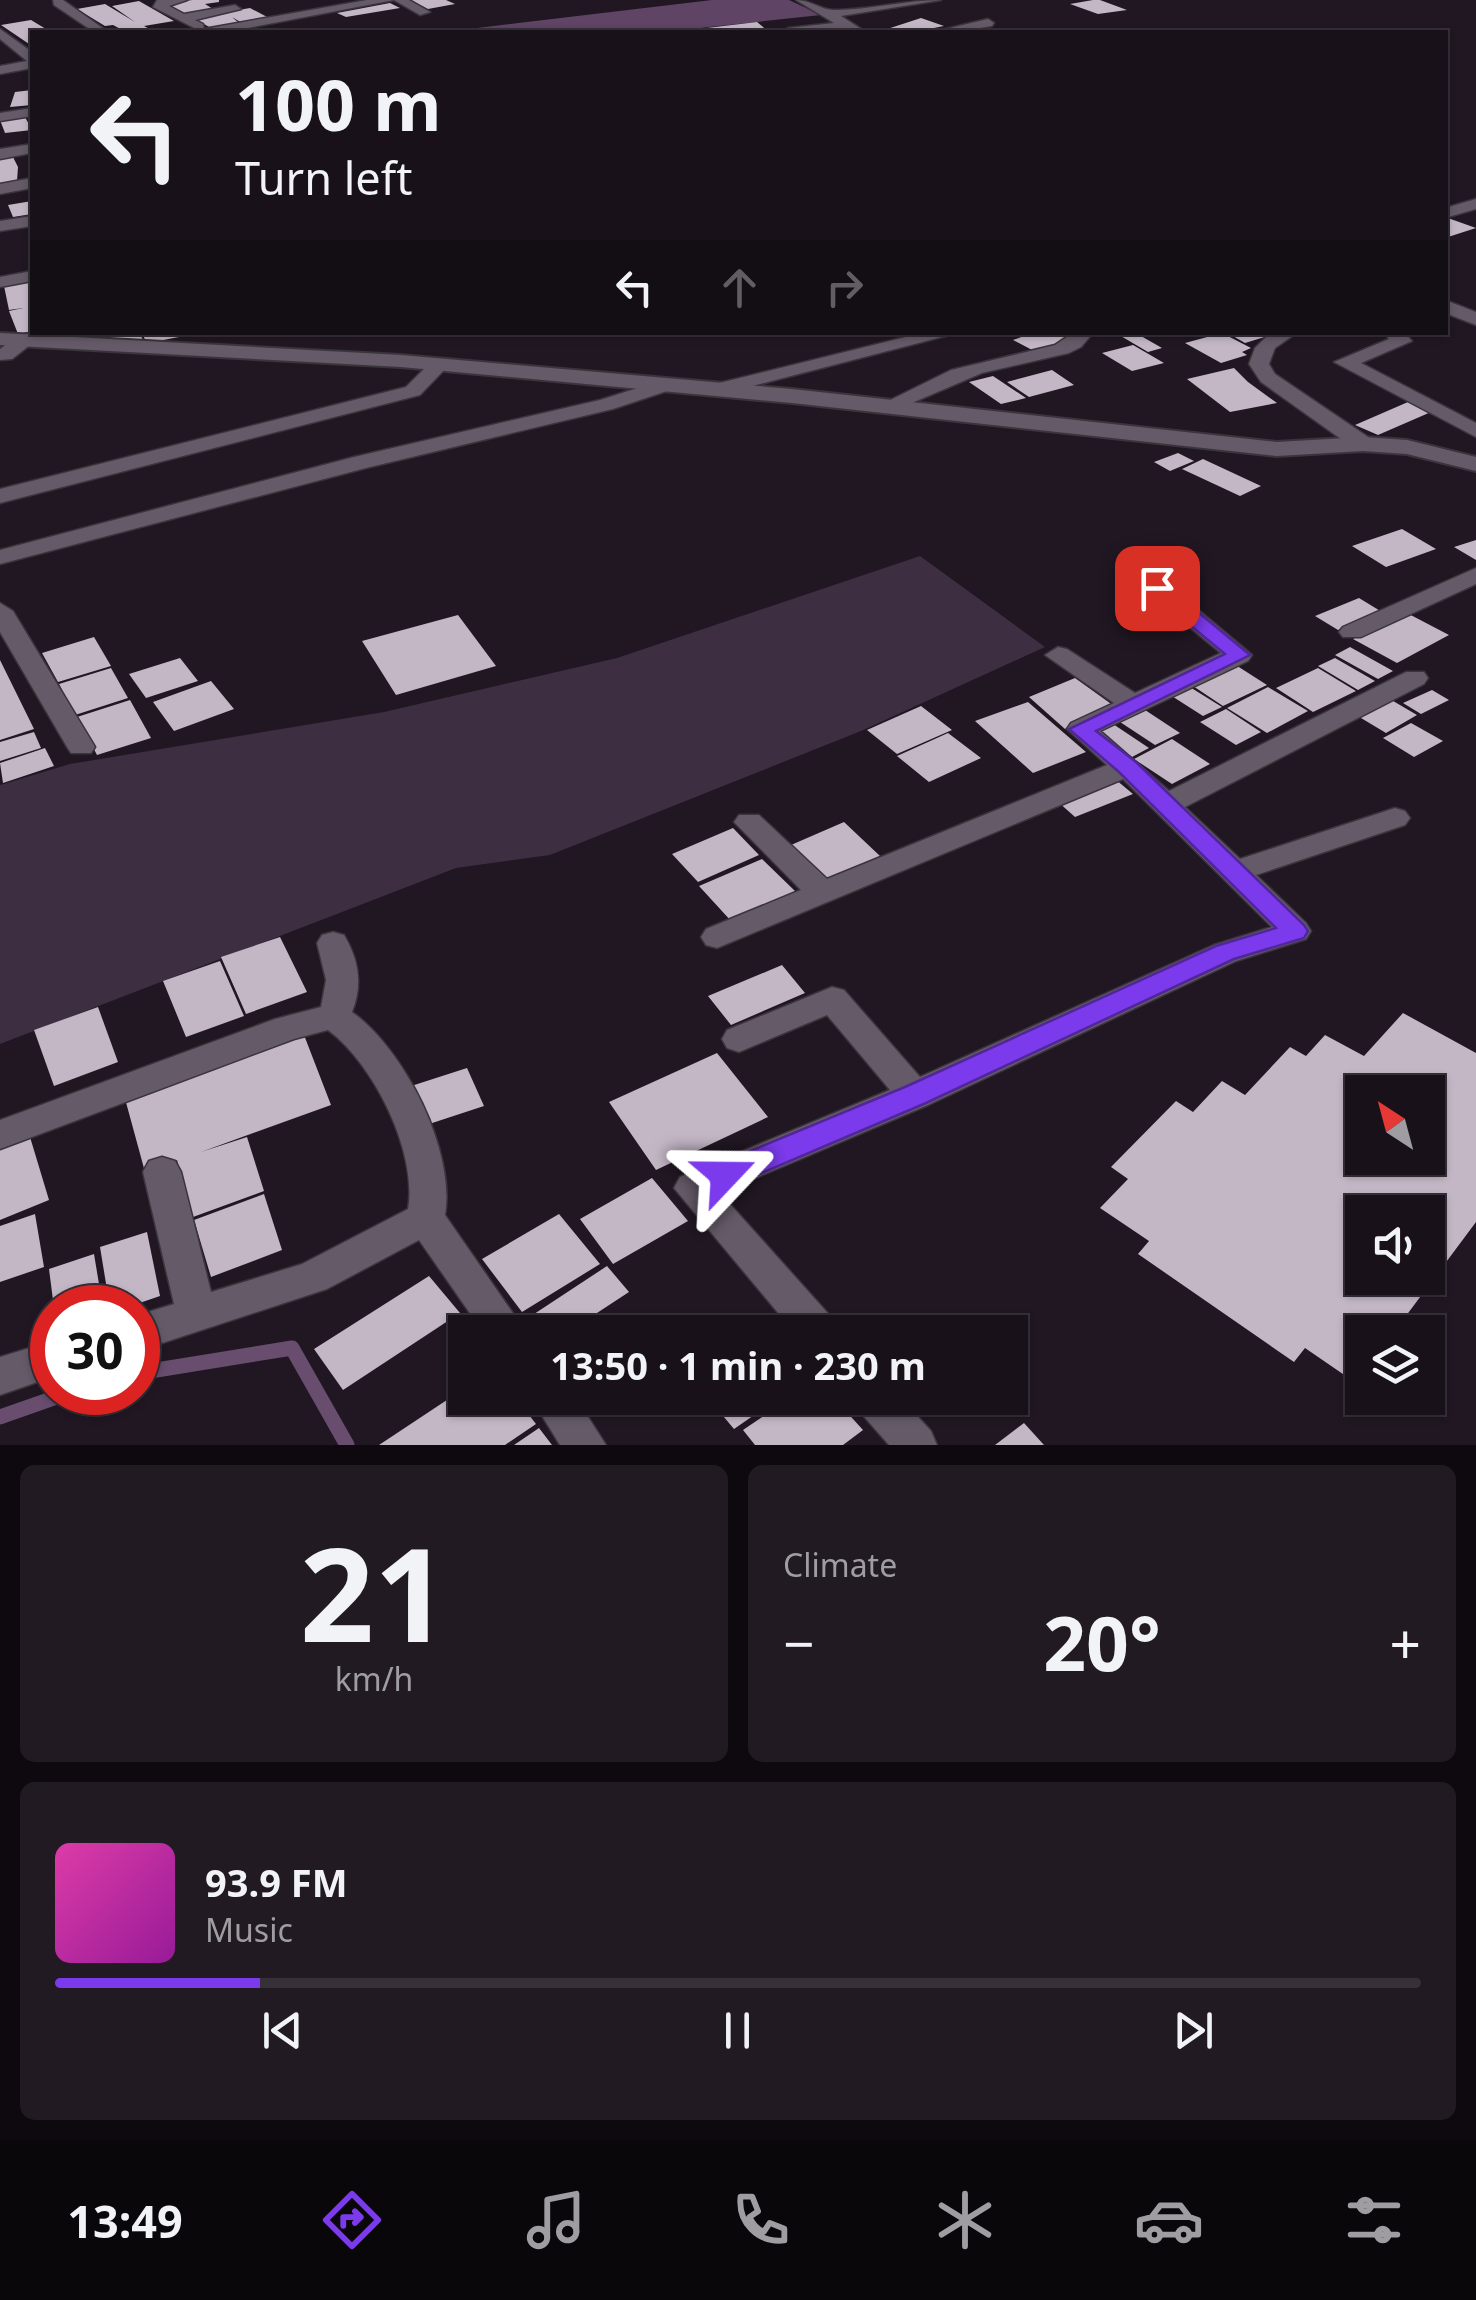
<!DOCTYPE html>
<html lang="en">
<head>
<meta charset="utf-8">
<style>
  :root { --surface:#18111a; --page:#211a23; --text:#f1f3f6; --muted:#9f9da2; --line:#363139; --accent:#7c3aed }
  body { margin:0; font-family:"Noto Sans",sans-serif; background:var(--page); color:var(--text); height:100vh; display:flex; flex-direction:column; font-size:38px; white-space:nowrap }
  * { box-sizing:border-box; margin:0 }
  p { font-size:32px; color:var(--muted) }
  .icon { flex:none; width:55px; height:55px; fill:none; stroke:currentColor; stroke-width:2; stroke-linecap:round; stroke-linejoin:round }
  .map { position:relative; height:1445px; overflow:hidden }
  .drawer { display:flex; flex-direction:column; gap:20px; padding:20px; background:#0d090e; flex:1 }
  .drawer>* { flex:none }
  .guide { position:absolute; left:30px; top:30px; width:1418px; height:305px; border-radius:0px; box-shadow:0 2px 8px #0004,0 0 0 2px var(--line); background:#18111a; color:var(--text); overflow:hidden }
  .needle { width:65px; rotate:324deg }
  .controls { position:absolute; left:1345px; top:1075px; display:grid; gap:20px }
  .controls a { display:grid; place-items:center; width:100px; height:100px; border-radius:0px; background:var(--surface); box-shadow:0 2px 8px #0004,0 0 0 2px var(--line); font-size:50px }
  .speed { position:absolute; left:30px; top:1285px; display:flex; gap:20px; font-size:50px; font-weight:700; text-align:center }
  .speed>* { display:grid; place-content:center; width:130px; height:130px; border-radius:50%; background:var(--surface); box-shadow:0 2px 8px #0004,0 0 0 2px var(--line); line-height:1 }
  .speed .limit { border:15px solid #d22; background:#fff; color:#111 }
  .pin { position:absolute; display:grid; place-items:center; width:85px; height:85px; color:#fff; margin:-42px; border-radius:20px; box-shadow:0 5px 15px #0006 }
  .me { position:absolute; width:110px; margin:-55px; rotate:67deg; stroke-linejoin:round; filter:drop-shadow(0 0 8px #0008) }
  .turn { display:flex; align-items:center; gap:35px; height:210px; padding:0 40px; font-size:45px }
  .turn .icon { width:130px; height:130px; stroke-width:2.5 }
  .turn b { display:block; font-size:70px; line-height:85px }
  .lanes { display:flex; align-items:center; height:95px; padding:0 40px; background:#0003; justify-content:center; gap:50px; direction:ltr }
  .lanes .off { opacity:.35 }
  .big { font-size:75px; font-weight:700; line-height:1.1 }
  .drawer .tile { flex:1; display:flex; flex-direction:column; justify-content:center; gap:15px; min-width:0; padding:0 35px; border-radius:15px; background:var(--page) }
  .drawer .dial { align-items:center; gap:0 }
  .dial b { font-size:130px; line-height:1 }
  .song { display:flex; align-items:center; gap:30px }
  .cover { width:120px; height:120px; border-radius:15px; background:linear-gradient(135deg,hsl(320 70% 55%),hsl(300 70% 35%)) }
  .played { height:10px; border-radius:5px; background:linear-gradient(90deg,var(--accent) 15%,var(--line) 15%) }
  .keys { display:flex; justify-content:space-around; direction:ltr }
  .heat { display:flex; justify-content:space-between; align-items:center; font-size:55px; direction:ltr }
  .drawer .tiles { flex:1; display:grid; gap:20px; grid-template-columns:1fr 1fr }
  .tile:last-child { grid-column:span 2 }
  .trip { position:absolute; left:448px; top:1315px; width:580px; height:100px; border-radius:0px; background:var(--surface); box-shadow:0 2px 8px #0004,0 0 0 2px var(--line); font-weight:700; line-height:100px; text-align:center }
  .tab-bar { display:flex; height:160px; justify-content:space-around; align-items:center; background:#0a070a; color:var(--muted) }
  .tab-bar .icon { width:70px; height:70px }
  .tab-bar .active { color:var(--accent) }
  .tab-bar b { font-size:45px; color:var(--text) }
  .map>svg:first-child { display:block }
</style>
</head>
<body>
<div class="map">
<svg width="1476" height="1445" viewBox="0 0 1476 1445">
  <rect width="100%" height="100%" fill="#201722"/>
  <path fill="#3d2e41" d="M920,556l125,91 -184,84 -311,124 -94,13 -456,176v-259l70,-21 314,-52 233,-54z"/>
  <path fill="#5f4465" d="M712,0h77l32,15 -158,17h-219z"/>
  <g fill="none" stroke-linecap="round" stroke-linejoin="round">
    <path stroke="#684d6f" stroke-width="15" d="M138,1373l154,-25 55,97
      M0,1417l71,-25"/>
  </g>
  <path fill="#c3b6c5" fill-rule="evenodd" d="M192,0h27v2l-14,2 8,5 -28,5 -17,-10z
    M410,0h36l9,4 -27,5z
    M1093,0h7l27,10 -29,4 -28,-10z
    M139,1l35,20 -30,5 9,5 -27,1 -13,-7 -8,1 -28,-17 28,-5 30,18 -23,-16z
    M390,3l10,5 -54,9 -9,-4z
    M250,8l19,10 -27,5 -10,-6 7,6 -28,5 -18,-10z
    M921,18l23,8 -30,6h-36z
    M31,20l20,12h-19v14l-31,-21z
    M757,22l12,10h-57l-5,-4z
    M32,90v15l-22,2 5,-15z
    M25,117l7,13 -27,3 -5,-13z
    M13,157l5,10 -1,14 -17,2v-25z
    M32,201v13l-19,3 -5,-12z
    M1445,217l31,11 -31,10z
    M32,281v50l-14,3 -9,-23 14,-3 -14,2 -5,-24z
    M95,332h43l8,12 -80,-6z
    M141,332h35l3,5 -32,6z
    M1035,332h22l15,8 -36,12 -23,-12z
    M1114,332h20l28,16 -14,4z
    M1226,332h35l7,4 -23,7z
    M1222,333l29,15 -9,4 5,3 -26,8 -36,-20z
    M1133,345l31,18 -32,8 -30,-18z
    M1234,368l14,14 29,21 -47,9 -43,-33z
    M1052,370l22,15 -45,12 -22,-15z
    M993,376l33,22 -25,6 -32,-22z
    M1408,402l23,10 -53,23 -23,-10z
    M1178,453l16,8 -24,10 -16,-9z
    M1203,459l58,27 -21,10 -58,-27z
    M1402,529l34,20 -50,18 -34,-21z
    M1476,540v20l-22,-13z
    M1359,598l23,14 -44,18 -23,-14z
    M1405,612l44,23 -52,28 -44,-24z
    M458,615l38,51 -100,29 -34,-54z
    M94,637l17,29 -53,16 -16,-29z
    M1350,647l43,24 -15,8 -43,-24z
    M180,658l18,23 -52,17 -17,-24z
    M1335,658l40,23 -17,9 -40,-24z
    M0,660l34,69 -34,11z
    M1231,662l36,23 -44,21 -36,-24z
    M111,668l17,30 -53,17 -16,-31z
    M1318,668l38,23 -43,21 -37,-24z
    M1075,678l39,28 -49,23 -36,-32z
    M211,681l23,28 -60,22 -21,-29z
    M1185,684l37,23 -19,9 -36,-23z
    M1268,687l40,24 -41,22 -40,-25z
    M1432,690l17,10 -28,14 -18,-11z
    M1388,698l29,17 -31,18 -30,-18z
    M130,700l21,38 -54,17 -20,-38z
    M1028,702l58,50 -53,21 -58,-52z
    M921,706l31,24 -55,24 -30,-24z
    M1142,708l38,25 -25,12 -38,-25z
    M1226,709l35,23 -25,13 -36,-23z
    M1411,723l32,18 -29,16 -31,-19z
    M1113,724l36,24 -17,9 -35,-25z
    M34,732l7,16 -41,13v-19z
    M948,733l33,25 -52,24 -32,-26z
    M1172,739l38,25 -38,20 -38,-25z
    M45,748l9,18 -51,17 -3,-20z
    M1115,779l18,15 -58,23 -18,-16z
    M844,822l36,34 -53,24 -36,-35z
    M733,828l26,27 -61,27 -26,-28z
    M762,859l34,33 -64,30 -33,-36z
    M280,937l27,55 -61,22 -25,-57z
    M220,961l24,55 -58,21 -23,-56z
    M782,965l23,28 -74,32 -23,-29z
    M98,1007l20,55 -64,24 -20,-56z
    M1403,1013l73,40v169l-82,110h-32v43l-6,8 -51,-35 -11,14 -156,-108 11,-13 -49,-33 28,-29 -17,-12 65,-66 17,11 29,-31 23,14 45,-48 16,9 19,-21 39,21zM1362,1092h66v66h-66zM1362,1212h66v66h-66z
    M304,1035l27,70 -130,47 46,-15 17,54 -71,26 -16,-57 -32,12 -21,-77z
    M717,1053l51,64 -112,53 -47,-68z
    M467,1068l17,38 -64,21 -15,-39z
    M30,1137l19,63 -49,20v-71z
    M652,1178l36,43 -75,43 -33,-45z
    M264,1194l18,56 -71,27 -17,-57z
    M35,1214l9,53 -44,15v-56z
    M559,1214l41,50 -78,48 -40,-53z
    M147,1232l13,64 -35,12h-15l-10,-61z
    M94,1254l9,54h-49l-5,-39z
    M607,1266l22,26 -61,40h-28l-12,-14z
    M429,1276l31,37 -117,77 -29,-41z
    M770,1318l12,14h-33z
    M465,1388v10h51l20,26 -31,21h-126z
    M708,1398h71l-45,31z
    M790,1398h44l29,32 -20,15h-88l-12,-15z
    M1024,1423l20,22h-49z
    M539,1428l13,17h-38z"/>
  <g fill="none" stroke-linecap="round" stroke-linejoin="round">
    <g stroke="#3a343c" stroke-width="3">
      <path id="street" d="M53,0h10l45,32h-14l-40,-27z
        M157,0h30l-18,6 15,8 51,-9 6,4 -46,11 8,4 1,5 163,-29h42l21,12 -10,3 -26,-15 -167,32h-25l-49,-25z
        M796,0c15,0 25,10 38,10 36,0 71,-10 107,-10l-100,16 25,16 -21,-3 -63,3 6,-4 46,-5z
        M988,19l6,4 -2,3 -35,6h-24z
        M0,29l32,23v16l-32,6v-8l27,-5 -27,-22z
        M32,108v8l-32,5v-8z
        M32,144v9l-32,6v-10z
        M32,178v10l-32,6v-10z
        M1476,199v10l-31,9v-10z
        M32,216v10l-32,5v-10z
        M32,271v10l-32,6v-10z
        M1445,300l31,12v13l-31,-12z
        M34,332h35l-39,13 -18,14 -12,1v-11l16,-12z
        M926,332h35l-243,63 -10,-6 3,-4z
        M1074,332l19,1 -12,14 -12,6 -87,20 -89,38h-14l-3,-4 75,-37 104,-25z
        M1298,332l-23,16 -6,16 6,10 96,65 3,5 -3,5h-16l-94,-67 -12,-18 6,-16 15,-15z
        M1384,332h20l8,9 -51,22 115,60v14l-142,-75 55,-23z
        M438,360l10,6 -28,29 -420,108v-14l406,-102 25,-25z
        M666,379l10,6 -3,4 -60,20 -247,59 -366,96v-14l354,-93 246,-57z
        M1476,568v16l-115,53h-18l-4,-5 4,-5z
        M1157,581l9,2 86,72 -4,6 -148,70 69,60 237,-119h18l4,6 -4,6 -239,123 55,52 155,-51 10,3 5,7 -5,7 -149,50 50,48 5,8 -5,8 -70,22 -308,144 -208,88 113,126 6,13h-45l-120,-144 6,-11 210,-87 -63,-75 -88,37 -12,-4 -5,-9 5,-9 105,-43 12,3 76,87 294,-132 58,-18 -149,-148 -406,169 -11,-3 -5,-8 5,-8 95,-39 -67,-68 5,-7h20l68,64 280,-114 -40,-36 4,-6 43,-20 -69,-48 13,-8 9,2 68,44 86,-40 -73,-60 -3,-5 3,-5z
        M0,603l13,8 82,136 -4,6h-20l-4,-6 -67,-115z
        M333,932l11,3c15,25 19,50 8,77 52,37 104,139 93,203l81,117h-43l-64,-92 -92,49 -189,62v-36l36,-11 -31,-132 6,-11 13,-4 13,4 6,11 30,120 91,-28 106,-55c10,-57 -35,-146 -80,-179l-34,9 -294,110v-29l275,-101 46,-12 5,-27 -9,-37 5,-8z
        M52,1341v36l-52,18v-38z
        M531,1398h45l30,47h-46z
        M854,1398h47l30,33 6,14h-48l-29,-33z"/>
    </g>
    <g stroke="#3a343c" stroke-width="4">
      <path id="secondary" d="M0,333l401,22 391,34 485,53 86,-5 44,3 69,17v14l-69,-17 -44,-3 -86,5 -485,-53 -391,-36 -401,-22z"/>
    </g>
    <use href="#street" fill="#655a68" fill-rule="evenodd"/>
    <use href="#secondary" fill="#655a68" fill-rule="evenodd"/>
  </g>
  <path fill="#7c3aed" stroke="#51269a" stroke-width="2.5" d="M1157,582l7,2 86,71 -154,76 40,31 168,163 4,6 -4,7 -70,21 -308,144 -190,81 -11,3 -11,-3 -4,-9 4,-9 191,-79 311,-141 60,-18 -157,-156 -50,-43 156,-75 -75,-62 -3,-4z"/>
</svg>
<div class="controls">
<a><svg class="needle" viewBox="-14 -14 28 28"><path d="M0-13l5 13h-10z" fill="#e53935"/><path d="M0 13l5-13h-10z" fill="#9f9da2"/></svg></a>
<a><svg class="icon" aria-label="sound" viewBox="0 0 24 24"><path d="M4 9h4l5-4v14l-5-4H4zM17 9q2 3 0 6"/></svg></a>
<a><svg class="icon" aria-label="layers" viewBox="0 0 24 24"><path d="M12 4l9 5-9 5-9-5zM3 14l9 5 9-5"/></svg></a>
</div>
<div class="speed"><div class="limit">30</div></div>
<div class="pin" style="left:1157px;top:588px;background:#d93025"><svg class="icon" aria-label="arrive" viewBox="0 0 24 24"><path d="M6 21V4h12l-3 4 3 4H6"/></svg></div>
<svg class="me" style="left:725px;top:1175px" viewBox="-20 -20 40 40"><path d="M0-17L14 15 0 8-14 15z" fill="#7c3aed" stroke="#fff" stroke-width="4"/></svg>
<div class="trip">13:50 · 1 min · 230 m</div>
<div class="guide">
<div class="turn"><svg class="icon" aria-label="left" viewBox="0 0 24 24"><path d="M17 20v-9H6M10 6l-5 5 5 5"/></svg><div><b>100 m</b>Turn left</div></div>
<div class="lanes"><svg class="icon" aria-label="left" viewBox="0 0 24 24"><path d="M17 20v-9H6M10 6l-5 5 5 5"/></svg><svg class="icon off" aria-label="ahead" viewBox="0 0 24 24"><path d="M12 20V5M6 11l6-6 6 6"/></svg><svg class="icon off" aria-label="right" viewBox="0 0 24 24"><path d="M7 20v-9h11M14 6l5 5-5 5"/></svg></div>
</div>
</div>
<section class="drawer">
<div class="tiles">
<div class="tile dial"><b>21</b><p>km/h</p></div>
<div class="tile"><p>Climate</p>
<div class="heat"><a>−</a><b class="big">20°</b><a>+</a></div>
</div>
<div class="tile">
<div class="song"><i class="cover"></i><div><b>93.9 FM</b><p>Music</p></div></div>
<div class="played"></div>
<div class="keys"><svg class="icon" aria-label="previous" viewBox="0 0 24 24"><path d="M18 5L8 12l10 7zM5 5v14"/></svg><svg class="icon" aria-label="pause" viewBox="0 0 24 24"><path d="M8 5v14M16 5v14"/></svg><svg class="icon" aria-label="next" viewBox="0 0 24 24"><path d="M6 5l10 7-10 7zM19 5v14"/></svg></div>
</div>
</div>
</section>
<nav class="tab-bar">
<b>13:49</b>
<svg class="icon active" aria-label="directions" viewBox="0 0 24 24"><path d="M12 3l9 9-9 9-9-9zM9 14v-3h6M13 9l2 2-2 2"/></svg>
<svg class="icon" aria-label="music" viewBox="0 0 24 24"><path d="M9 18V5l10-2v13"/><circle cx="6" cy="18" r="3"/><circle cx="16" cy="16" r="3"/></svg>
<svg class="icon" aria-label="phone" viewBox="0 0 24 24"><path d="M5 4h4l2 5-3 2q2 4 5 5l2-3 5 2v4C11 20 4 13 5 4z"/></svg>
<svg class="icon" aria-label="climate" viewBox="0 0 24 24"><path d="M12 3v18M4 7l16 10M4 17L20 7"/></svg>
<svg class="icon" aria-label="car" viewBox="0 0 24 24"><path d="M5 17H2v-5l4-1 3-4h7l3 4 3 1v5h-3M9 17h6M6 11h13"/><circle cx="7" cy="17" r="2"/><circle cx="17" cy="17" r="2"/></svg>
<svg class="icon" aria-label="filters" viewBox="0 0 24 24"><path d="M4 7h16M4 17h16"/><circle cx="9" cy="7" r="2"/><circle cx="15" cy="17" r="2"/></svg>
</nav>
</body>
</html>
